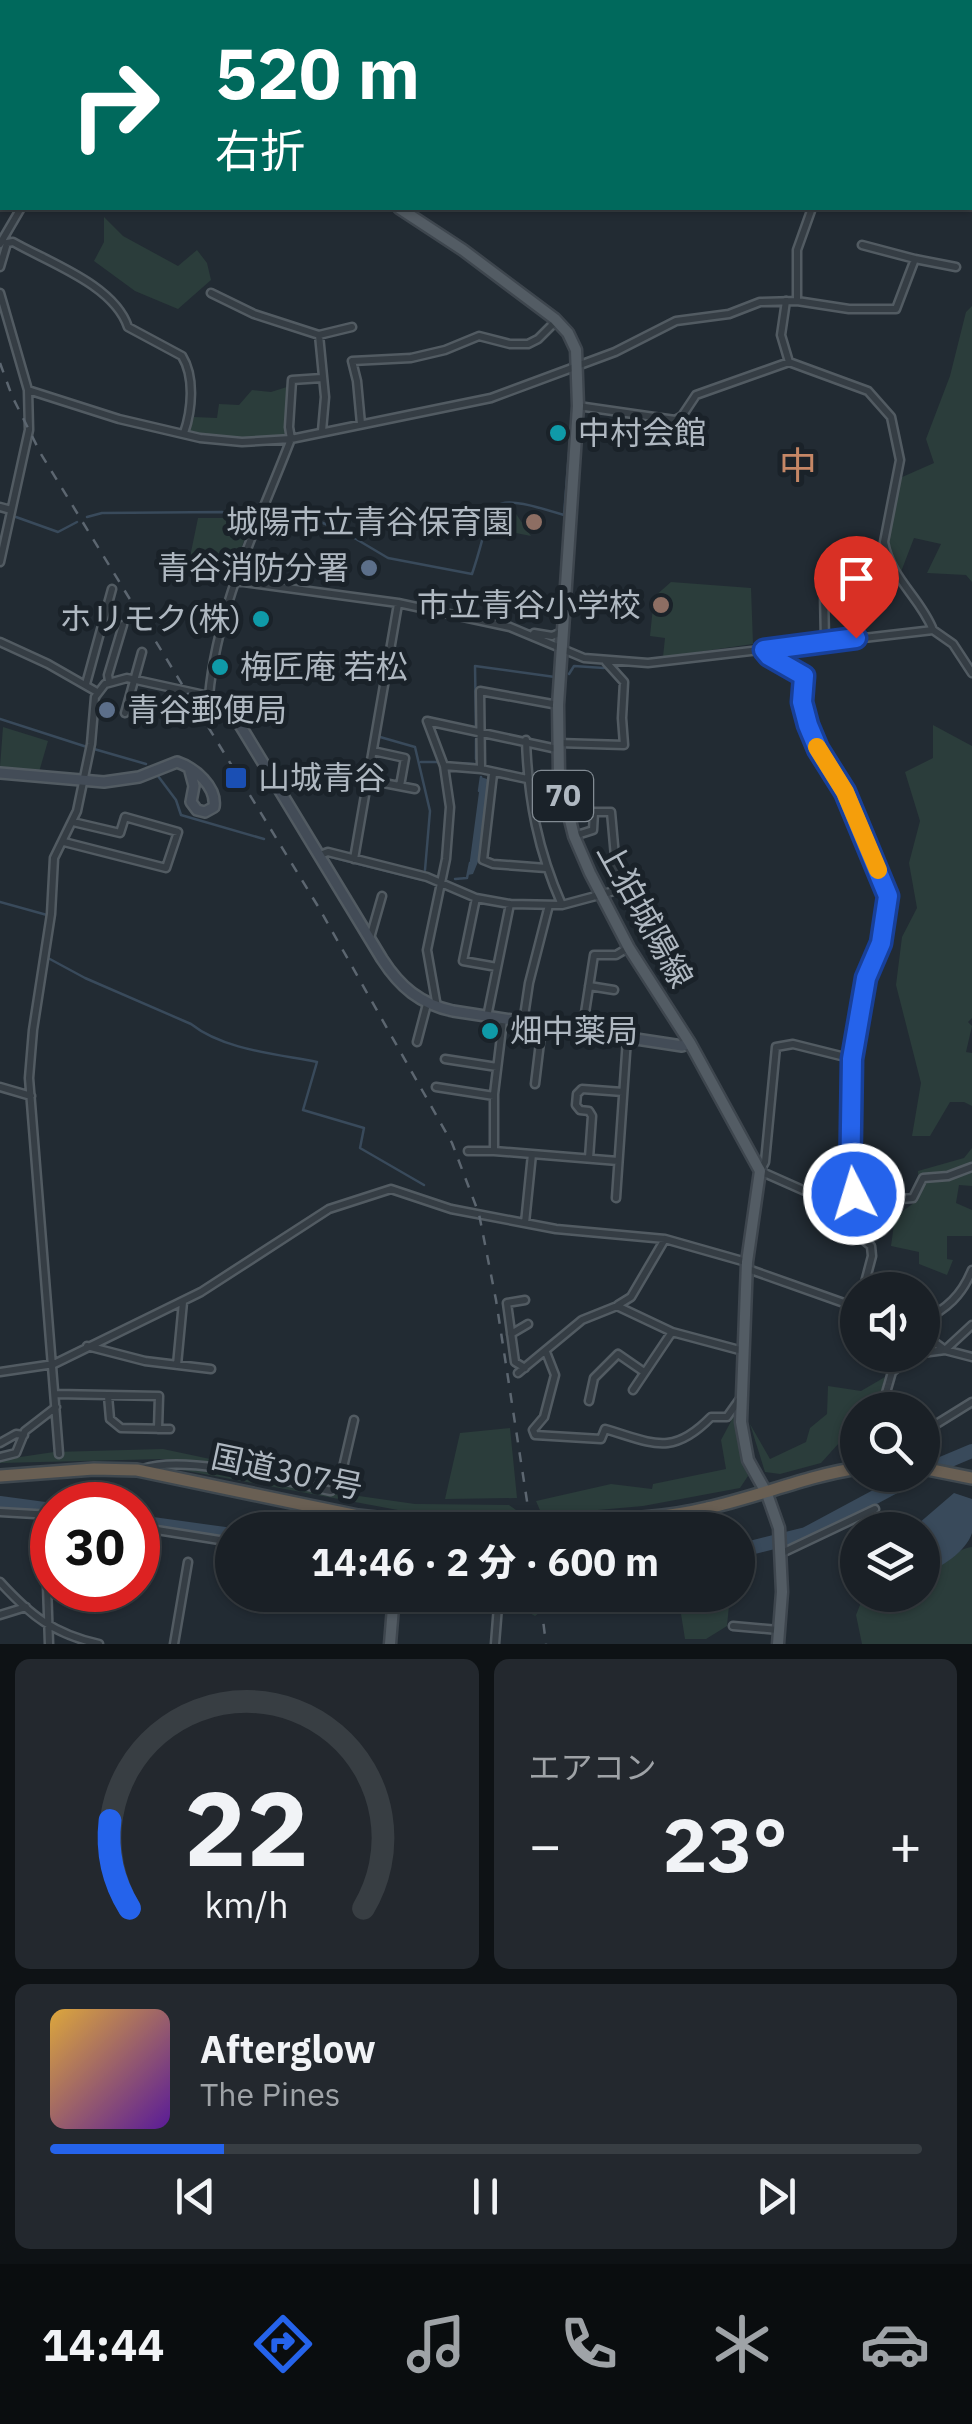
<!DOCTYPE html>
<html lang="ja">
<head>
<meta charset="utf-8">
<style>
  :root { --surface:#1a2026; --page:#23282e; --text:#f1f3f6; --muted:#9fa3a7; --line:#383e43; --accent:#2563eb }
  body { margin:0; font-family:"IBM Plex Sans","Noto Sans JP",sans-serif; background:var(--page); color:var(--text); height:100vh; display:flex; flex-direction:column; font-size:38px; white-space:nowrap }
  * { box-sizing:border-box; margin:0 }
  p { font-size:32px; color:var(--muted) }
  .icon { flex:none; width:55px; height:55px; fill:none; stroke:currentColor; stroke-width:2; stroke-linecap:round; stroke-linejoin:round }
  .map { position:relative; height:1644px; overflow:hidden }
  .side { display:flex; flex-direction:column; gap:15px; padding:15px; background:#0e1215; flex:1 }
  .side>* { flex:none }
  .banner { position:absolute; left:0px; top:0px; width:972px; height:210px; box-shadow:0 2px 8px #0004,0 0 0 2px var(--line); background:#00695c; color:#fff; overflow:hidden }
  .tools { position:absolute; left:840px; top:1272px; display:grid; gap:20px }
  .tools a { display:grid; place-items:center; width:100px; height:100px; border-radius:50%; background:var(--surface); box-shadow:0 2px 8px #0004,0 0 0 2px var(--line); font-size:50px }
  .speed { position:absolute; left:30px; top:1482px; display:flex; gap:20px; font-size:50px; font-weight:700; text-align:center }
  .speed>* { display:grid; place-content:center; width:130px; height:130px; border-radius:50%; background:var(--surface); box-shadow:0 2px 8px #0004,0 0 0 2px var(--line); line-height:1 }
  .speed .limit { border:15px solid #d22; background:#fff; color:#111 }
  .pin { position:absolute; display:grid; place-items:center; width:85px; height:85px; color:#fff; margin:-102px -42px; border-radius:50% 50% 50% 0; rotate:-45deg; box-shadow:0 0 10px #0007 }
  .pin .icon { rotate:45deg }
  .me { position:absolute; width:110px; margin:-55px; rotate:355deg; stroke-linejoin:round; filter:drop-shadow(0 0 8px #0008) }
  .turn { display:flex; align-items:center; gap:35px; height:210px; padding:0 50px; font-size:45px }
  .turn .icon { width:130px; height:130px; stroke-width:2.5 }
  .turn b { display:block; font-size:70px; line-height:85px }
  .big { font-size:75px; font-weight:800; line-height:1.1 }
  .side .card { flex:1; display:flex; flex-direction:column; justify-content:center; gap:15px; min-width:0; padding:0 35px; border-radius:15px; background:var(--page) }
  .side .dial { align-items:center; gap:0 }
  .dial svg { height:260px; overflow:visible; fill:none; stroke:var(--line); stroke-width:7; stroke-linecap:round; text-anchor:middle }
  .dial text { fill:var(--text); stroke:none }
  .song { display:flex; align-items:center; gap:30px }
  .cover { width:120px; height:120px; border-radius:15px; background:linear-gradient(135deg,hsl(40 70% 55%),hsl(270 70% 35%)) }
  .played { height:10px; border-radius:5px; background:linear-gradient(90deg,var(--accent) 20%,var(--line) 20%) }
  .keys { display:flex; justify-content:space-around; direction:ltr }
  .heat { display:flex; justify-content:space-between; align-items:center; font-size:55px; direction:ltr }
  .side .tiles { flex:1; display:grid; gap:15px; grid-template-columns:1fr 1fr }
  .card:last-child { grid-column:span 2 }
  .trip { position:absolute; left:215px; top:1512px; width:540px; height:100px; border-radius:50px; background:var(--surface); box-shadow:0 2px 8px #0004,0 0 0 2px var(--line); font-weight:800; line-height:100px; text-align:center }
  .dock { display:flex; height:160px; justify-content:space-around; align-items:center; background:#0a0d0f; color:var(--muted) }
  .dock .icon { width:70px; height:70px }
  .dock .current { color:var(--accent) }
  .dock b { font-size:45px; color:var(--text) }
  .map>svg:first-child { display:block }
</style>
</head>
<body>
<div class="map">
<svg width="972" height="1644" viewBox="0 0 972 1644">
  <rect width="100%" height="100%" fill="#222b33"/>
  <path fill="#2b3d3b" d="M104,217l19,19 55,30 19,-16 10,13 4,17 -33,29 -43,-18 -41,-30 10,-19z
    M972,306v276l-6,-7 -39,-2 14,-29 -27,-6 -15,39 -12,-37 13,-62 34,-15 -8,-24 24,-63 16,-64z
    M290,386l-2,49 -53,4 -46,-8 5,-14 23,1 2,-14 20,1 13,-15 19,2z
    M508,502l23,34 -45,-9 8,-16z
    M198,518h29l23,6 -17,48 -43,-15z
    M671,582l80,6 2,56 -90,13 2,-19 -15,-2 4,-39z
    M933,725l39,21v272l-4,4 4,4 -6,26 6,1v53l-8,-4h-14l-20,34h-18l9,-53 -25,-98 6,-48 15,-29 -8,-45 11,-42 -15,-49 28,-14z
    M3,727l45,14 -9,31 -39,-5z
    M972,1148v38l-13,-1 -3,18 16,7v26h-25v23l6,1 -6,15 -28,-11v-12l-28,-6 4,-29 24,-18 -1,-28 46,-13z
    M885,1377l-8,29 -31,9 -2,16 -5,12 -18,20 -41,11 -15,-2 -15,-48 20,35 36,-17 4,-14 17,-14 1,-28 33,5z
    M736,1412l2,33 10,31 -8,12 -97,18 -101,9 -6,-14 75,-17 41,5 1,-5 73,-15 -5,-29z
    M510,1428l7,70 -72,1 15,-66z
    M163,1449l85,18 -84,-8 -164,4v-3l54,-8z
    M176,1466l159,29 3,-2 77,11 94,1 7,5 -1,7 -101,-4 -248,-46z
    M972,1547v97h-110l-6,-29 8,-20h58l1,-21c17,-6 31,-25 49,-27z
    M497,1595h140l-80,4 -22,17 -14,-8 -8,-12z
    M678,1595h52l-3,31 -21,13h-21z"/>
  <path fill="#394a5b" d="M481,777l9,3 -6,67 -11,27 -5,1z
    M954,1493l18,6c0,10 0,24 0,34 -6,19 -32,35 -49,41l-1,-44h-11z"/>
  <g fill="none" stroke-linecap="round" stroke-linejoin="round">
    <path stroke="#394a5b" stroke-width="2.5" d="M750,379l32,-11
      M616,419c23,2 65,15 75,-12
      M293,510l53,23 42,25 84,16c25,-73 6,-85 92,-59l5,-63
      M16,517l42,15 19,-10
      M87,517l15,-4 120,-1 28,8
      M569,674l5,-8 30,2
      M0,719l87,28
      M476,728l-1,-62 80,11
      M380,737l35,10 15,64 -5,59
      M94,749l52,15
      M476,759v-20
      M421,762h18
      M448,763l26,1
      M158,776l18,24 5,15 83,24
      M479,791l2,-14
      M331,857l92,23
      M455,879l12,-1 3,-15
      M0,902l47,13
      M48,958l37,20 106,46c33,26 86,30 126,38l-14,48 61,18 -4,20 64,37"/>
    <path stroke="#394a5b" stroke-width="14" d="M376,2l2,-2
      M0,141h2
      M922,1472l50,-21
      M0,1503l52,7
      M138,1522l94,13
      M738,1551l68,-17 110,-59"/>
    <g stroke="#525b62" stroke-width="11">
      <path id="street" d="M724,0l2,2
        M79,2l1,-2
        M465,2l4,-2
        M970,39h2
        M0,244l21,-36
        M862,245l53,14
        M0,267l7,-24 6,-1c37,21 101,43 115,85l54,29c13,21 10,54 2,77
        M0,293l28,97 1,40 -29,132
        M211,293l43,21 65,21 33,-8
        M786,301l-5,34 8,27
        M797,301v-51l15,-42
        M319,335l6,62 -3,34
        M28,390l91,29 81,19 42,4 49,-3 200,-41 124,-46 61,-31 53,-7 31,-12 37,-1 52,8h47l19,-50 41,8
        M578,406l97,14 7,-4 14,-21 93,-33 79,29 23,26 9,43 -16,82c7,37 36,55 49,88
        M361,424l-4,-43 -5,-20 59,-3 34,-8 34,-14 31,8h18l10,-5 18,-18
        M0,507l11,3
        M236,581l162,22 112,24 74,31 64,5 285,-33 20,14 19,29
        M534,633l18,3 12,-5
        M825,641l-1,-49h30l2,45
        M0,642l48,22 49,28
        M764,650l5,6 35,19 -2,27 6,23 10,24 27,44 44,103 -8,47 -15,34 -13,82 -3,132 -27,8
        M109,681l-1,-6 15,-50
        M86,684l26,-95
        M125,713l17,-61
        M526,740c2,60 12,111 36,165
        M558,743l66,2 -2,-27 2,-36 -18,-20
        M373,751l32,7 -5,28
        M333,765l36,9
        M444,766l37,3 46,10
        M481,769l-1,-78 78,14
        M493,774l-10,86 10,4 53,4
        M368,780l47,9
        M64,842l102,26 12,-36 -53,-15 -5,16 -47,-11
        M320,855l8,-3 99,25 49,21 34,6 52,1 56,-15 -7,-78h-17l-1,18 -19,6
        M354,859l44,-255
        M476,898l-13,63 34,6
        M370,938l12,-42
        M589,986l25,4
        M437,1007l-10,-57 19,-91 4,-52 -6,-41 -17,-45 130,28
        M487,1017l23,-113
        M503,1020l-9,74v57l38,3 -7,69
        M523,1023l6,-40 20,-78
        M582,1032l12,-77h22l12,-7
        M417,1042l10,-38
        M445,1059l52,8
        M853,1059l-60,-15 -17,3 -11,115 -5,9 63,28 13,15 21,12 4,12 10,8 1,10 -9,34
        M535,1084l7,-58
        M0,1087l31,9
        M436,1087l58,9
        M468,1151h26
        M532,1154l86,7
        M589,1158l3,-42 -3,-5 -9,-1 -4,-5 1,-11 5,-5 41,3
        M850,1191l14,11 49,-4 10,-20 25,-2 24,-9
        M616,1198l11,-159
        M748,1269l110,39
        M865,1285l11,5
        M525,1300l-18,3 8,59 10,6
        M618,1305l13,-8 34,-58
        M922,1321c25,-12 40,-26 50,-51
        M922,1333l23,17 27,7
        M511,1334l17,-10
        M87,1346l58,15 66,8
        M546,1352l9,23 -11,42 -11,13 2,5 66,4 4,-10c48,14 67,28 106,-12h16l15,-21
        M922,1353l23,-3 27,-25
        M879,1355l13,17 -11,38
        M177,1365l6,-63
        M0,1372l54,-8 147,-72 128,-83 62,-20 60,20 105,20 109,10 81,23
        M892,1372l21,-17
        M518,1373l64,-53 35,-14 55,26 71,19
        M633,1390l39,-58
        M56,1394l103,2 -1,33
        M108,1396l2,23 11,9 49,1
        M589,1401l5,-23 24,-24 26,18
        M922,1433l50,-31
        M0,1443l16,-9 8,1
        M59,1454l-30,-376 4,-48 18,-116 3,-56 23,-47 14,-67 4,-47 10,-13 22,-6 82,18c8,-90 50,-174 82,-257l-2,-12 3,-47 30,-2
        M0,1457l16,-4 9,-22 31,-24
        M143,1469c43,-15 141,12 188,22l10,-15 13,-56
        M0,1512l52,3
        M138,1527l94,15
        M782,1553l93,-44
        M46,1555l3,89
        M0,1582c31,34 54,52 99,62
        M0,1615l26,-8
        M733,1626l45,4
        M174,1644l14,-82
        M495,1644l3,-38"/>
    </g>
    <g stroke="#525b62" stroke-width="14">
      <path id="secondary" d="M209,696l14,5 11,14 148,244c18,28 38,45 71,52l229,35 8,-3
        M0,773l104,9 35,-5 38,-15c18,6 40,25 37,45l-9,5 -8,-2 -6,-8 3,-16 -4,-15"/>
    </g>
    <g stroke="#3e464e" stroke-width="15">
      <path id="primary" d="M154,0l2,2
        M399,208l64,42 92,69 13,14 8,17 2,56 -20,299 1,71 15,60 16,37 39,75 61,95 70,128 -13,91 -6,160 7,38 19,34 12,34 3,64 -4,52
        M390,1644l4,-49"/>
    </g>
    <g stroke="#3f484f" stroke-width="16">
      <path id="highway" d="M922,1468l50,10
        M0,1476l94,-7 43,1 221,46 74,8 85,2
        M544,1524c53,-4 110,-3 163,-16 51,-11 99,-32 151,-40"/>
    </g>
    <use href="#street" stroke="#353d44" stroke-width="6"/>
    <use href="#secondary" stroke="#434c57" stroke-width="9"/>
    <use href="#primary" stroke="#535c64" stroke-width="10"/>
    <use href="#highway" stroke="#695f53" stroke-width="11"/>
    <path stroke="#5c6670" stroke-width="2.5" stroke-dasharray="10 10" stroke-linecap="butt" d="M14,2v-2
      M0,67l2,-12
      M0,363l12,33 29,58 278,454 133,235 27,71 17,86 35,227
      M541,1604l5,40"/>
    <g stroke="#3f484f" stroke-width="16" stroke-linecap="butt">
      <path id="highway-bridge" d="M517,1526l27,-2"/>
    </g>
    <use href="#highway-bridge" stroke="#695f53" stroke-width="11"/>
  </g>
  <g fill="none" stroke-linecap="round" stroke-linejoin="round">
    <g stroke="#184099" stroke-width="25">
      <path id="route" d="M854,1194l-4,-3 2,-132 14,-81 15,-35 7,-47 -43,-104 -27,-43 -10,-24 -6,-23 2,-26 -35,-20 -5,-6 92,-12"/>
    </g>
    <use href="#route" stroke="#2563eb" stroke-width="18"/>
    <path stroke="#f59e0b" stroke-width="18" d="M817,747l28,45 33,78"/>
  </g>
  <g fill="#0f9aa8" stroke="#1a2229" stroke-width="4">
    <circle cx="558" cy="433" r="10"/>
    <circle cx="261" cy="619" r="10"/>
    <circle cx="220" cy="667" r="10"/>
    <circle cx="490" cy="1031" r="10"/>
  </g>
  <g fill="#8d6e63" stroke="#1a2229" stroke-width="4">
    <circle cx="534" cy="522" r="10"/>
    <circle cx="661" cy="605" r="10"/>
  </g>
  <g fill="#5c6f8a" stroke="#1a2229" stroke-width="4">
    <circle cx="369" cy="568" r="10"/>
    <circle cx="107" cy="710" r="10"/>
  </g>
  <rect fill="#1a4fb4" stroke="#1a2229" stroke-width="4" x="224" y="766" width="24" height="24" rx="5"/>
  <g text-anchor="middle" stroke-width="10" stroke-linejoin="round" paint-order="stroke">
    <rect fill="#1a2229" stroke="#828b93" stroke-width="2.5" x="533" y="771" width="60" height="50" rx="8"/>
    <g font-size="30" font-weight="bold" fill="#afb8c1">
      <text x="563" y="806">70</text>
    </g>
    <g font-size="32" fill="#afb8c1" stroke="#1a2229" text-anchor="start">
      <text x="578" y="444">中村会館</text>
      <text x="514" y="533" text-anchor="end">城陽市立青谷保育園</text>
      <text x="349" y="579" text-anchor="end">青谷消防分署</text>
      <text x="641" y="616" text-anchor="end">市立青谷小学校</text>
      <text x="241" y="630" text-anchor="end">ホリモク(株)</text>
      <text x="240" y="678">梅匠庵 若松</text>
      <text x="127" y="721">青谷郵便局</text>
      <text x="258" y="789">山城青谷</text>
      <text x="510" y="1042">畑中薬局</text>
    </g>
    <g font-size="32" fill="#afb8c1" stroke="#1a2229">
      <text transform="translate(645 915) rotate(61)" y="11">上狛城陽線</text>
      <text transform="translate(287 1472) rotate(12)" y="11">国道307号</text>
    </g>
    <g font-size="38" fill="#c58766" stroke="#1a2229">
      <text x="798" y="479">中</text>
    </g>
  </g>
</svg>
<div class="tools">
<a><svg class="icon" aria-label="sound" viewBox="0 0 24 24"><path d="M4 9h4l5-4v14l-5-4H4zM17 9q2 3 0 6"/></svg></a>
<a><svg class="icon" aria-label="search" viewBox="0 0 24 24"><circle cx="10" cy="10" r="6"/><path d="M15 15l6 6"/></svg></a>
<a><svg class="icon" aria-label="layers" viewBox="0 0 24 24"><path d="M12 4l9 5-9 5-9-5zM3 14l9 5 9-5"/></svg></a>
</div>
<div class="speed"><div class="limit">30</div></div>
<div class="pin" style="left:856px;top:638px;background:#d93025"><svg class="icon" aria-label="arrive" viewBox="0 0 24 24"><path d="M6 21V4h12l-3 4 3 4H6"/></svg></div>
<svg class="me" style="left:854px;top:1194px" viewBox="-20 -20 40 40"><circle r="17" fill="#2563eb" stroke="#fff" stroke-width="3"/><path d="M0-11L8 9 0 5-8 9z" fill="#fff"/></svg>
<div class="trip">14:46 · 2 分 · 600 m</div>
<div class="banner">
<div class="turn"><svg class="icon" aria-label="right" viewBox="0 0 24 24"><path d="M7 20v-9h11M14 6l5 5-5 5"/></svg><div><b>520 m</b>右折</div></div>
</div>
</div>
<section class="side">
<div class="tiles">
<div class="card dial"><svg viewBox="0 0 100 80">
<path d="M14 69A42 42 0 1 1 86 69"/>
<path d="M14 69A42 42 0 0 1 8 42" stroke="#2563eb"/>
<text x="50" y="56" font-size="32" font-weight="700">22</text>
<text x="50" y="72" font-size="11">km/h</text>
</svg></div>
<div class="card"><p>エアコン</p>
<div class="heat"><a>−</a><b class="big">23°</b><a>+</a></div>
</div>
<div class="card">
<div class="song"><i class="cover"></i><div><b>Afterglow</b><p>The Pines</p></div></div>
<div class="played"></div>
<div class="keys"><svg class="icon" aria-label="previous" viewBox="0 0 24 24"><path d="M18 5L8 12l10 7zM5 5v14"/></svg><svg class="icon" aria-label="pause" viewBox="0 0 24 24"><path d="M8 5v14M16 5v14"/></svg><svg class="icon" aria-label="next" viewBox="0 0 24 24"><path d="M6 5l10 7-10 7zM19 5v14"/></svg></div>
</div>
</div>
</section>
<nav class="dock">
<b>14:44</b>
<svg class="icon current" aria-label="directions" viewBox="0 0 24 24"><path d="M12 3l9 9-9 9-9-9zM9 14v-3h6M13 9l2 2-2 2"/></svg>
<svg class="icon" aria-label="music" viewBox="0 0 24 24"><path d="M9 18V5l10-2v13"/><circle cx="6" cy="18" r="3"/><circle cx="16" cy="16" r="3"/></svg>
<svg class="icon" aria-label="phone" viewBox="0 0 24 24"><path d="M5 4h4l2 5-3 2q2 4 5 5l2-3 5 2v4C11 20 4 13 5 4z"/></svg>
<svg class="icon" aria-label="climate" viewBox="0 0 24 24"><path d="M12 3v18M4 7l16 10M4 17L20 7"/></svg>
<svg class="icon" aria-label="car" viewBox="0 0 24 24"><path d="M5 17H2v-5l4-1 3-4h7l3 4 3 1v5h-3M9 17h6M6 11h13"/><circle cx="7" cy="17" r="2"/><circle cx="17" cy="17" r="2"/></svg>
</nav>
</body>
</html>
